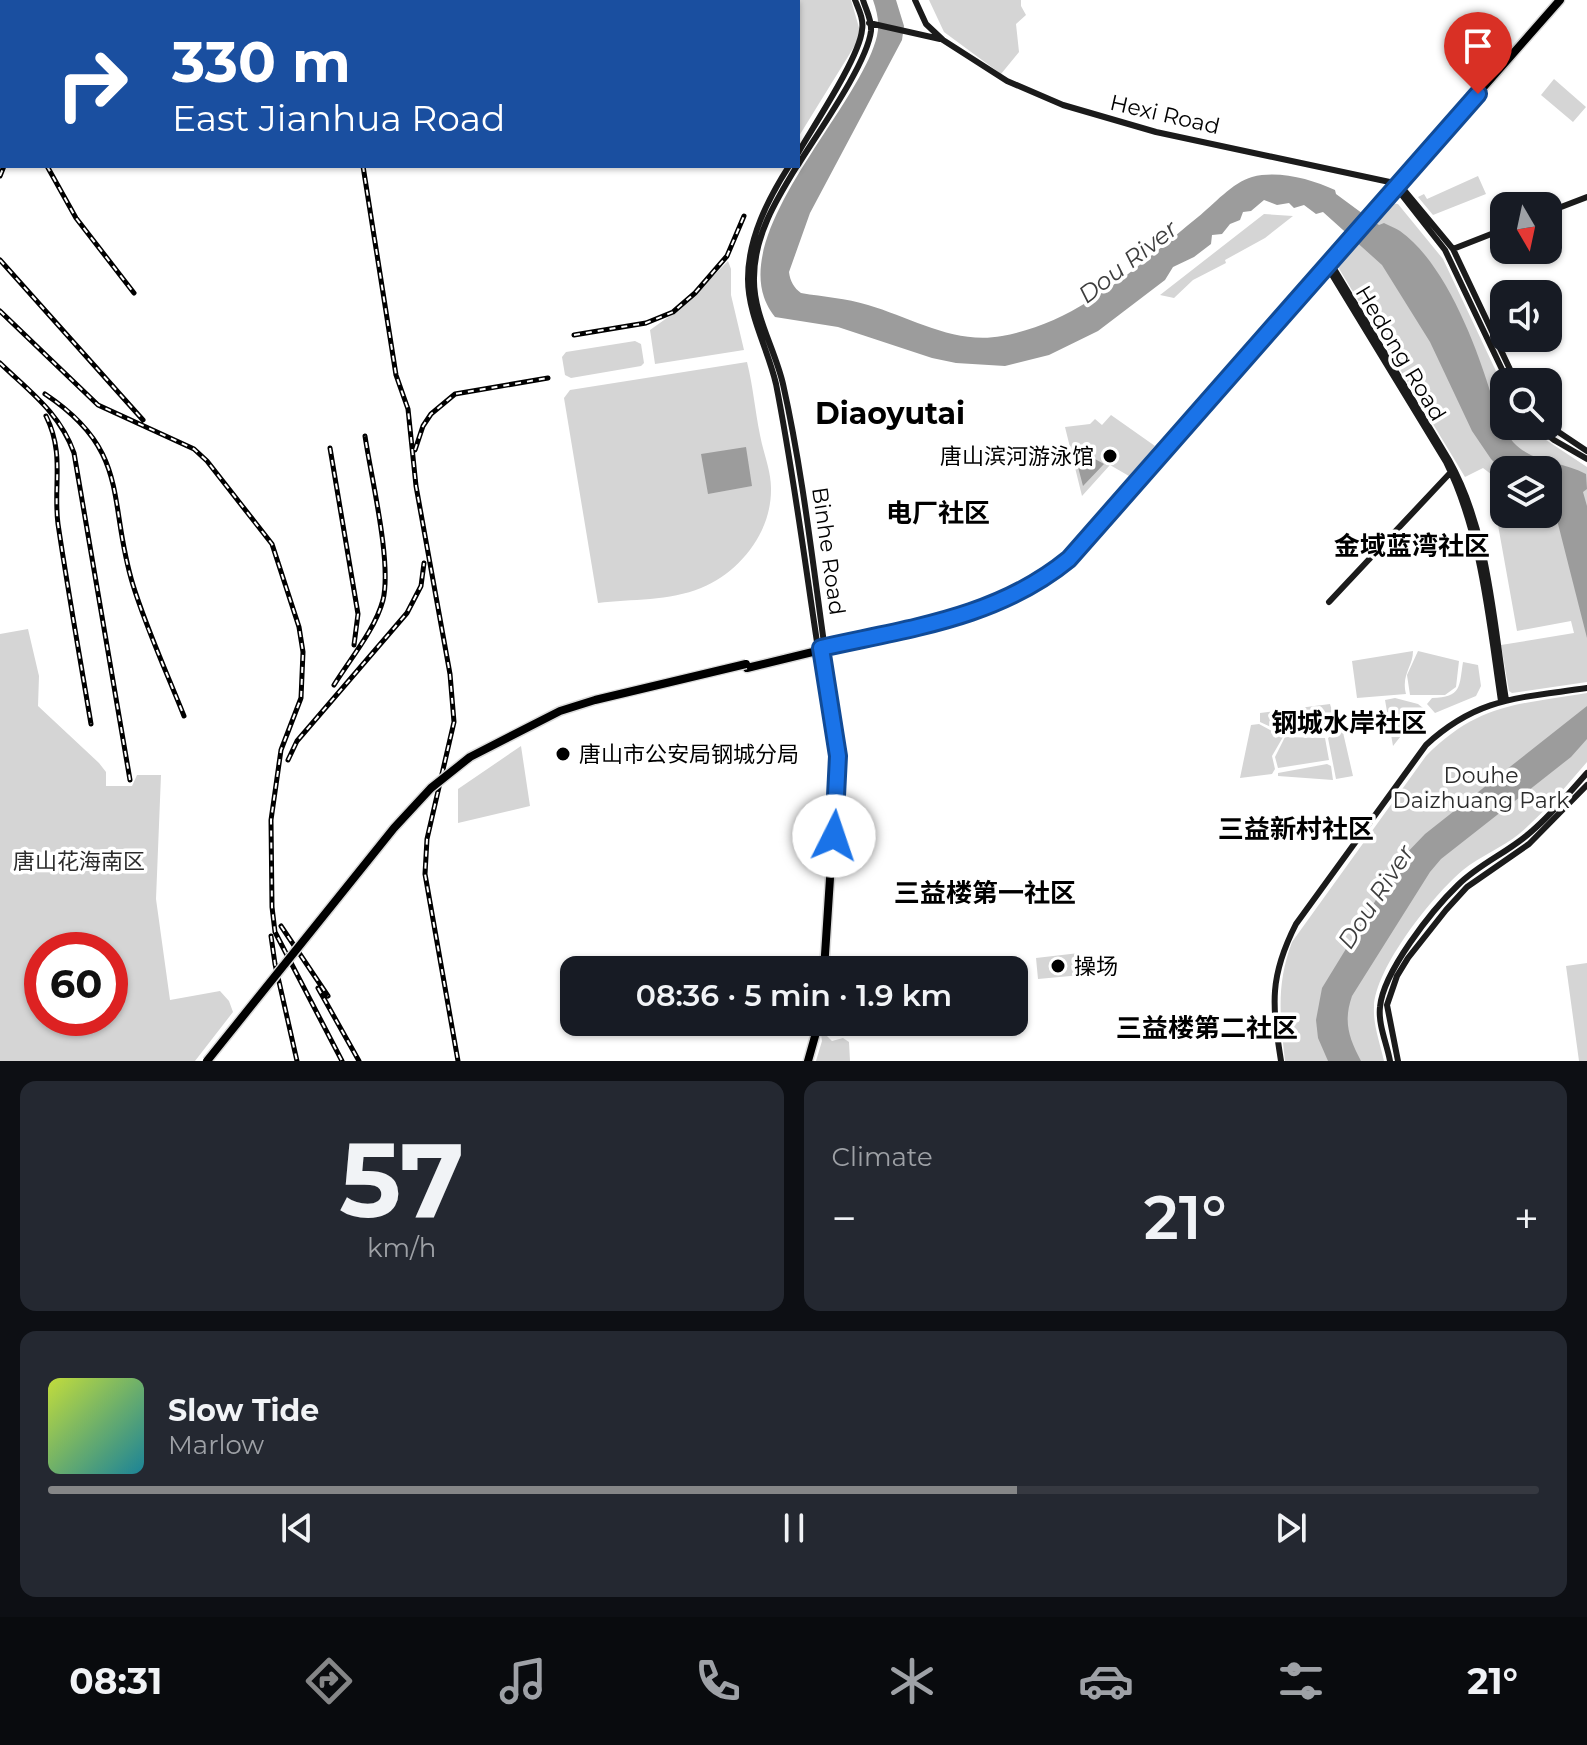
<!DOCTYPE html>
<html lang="en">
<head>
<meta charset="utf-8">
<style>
  :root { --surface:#171b24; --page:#242831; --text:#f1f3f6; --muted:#9ea1a6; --line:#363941; --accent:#858687 }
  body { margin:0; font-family:Montserrat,"Noto Sans SC",sans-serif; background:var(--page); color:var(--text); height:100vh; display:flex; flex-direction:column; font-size:30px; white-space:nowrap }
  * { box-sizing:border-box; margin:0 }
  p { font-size:26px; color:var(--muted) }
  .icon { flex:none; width:44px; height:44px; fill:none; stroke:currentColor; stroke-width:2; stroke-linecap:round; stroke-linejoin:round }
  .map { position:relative; height:1061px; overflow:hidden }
  .drawer { display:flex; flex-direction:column; gap:20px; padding:20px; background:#0d0f14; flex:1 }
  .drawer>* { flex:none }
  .top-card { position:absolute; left:0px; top:0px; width:800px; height:168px; box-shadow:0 2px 6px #0004; background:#1a4fa0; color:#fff; overflow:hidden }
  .needle { width:52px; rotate:171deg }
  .tools { position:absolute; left:1490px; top:192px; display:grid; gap:16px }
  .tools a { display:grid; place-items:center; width:72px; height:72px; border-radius:16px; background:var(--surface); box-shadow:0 2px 6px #0004; font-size:40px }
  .speed { position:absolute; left:24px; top:932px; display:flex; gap:16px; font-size:40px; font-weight:700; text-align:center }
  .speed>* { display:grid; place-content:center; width:104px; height:104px; border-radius:50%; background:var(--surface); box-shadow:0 2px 6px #0004; line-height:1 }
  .speed .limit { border:12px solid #d22; background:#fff; color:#111 }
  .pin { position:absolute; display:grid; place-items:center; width:68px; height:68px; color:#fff; margin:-82px -34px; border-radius:50% 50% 50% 0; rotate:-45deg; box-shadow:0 0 8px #0007 }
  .pin .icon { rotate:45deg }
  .me { position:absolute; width:88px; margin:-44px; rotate:4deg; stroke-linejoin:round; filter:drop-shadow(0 0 6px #0008) }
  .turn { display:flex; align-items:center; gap:28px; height:168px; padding:0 40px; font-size:36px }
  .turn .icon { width:104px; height:104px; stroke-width:2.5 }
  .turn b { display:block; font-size:56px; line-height:68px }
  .big { font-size:60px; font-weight:600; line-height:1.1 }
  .drawer .widget { flex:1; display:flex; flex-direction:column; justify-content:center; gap:12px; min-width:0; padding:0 28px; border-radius:16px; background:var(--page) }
  .drawer .dial { align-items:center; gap:0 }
  .dial b { font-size:104px; line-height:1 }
  .song { display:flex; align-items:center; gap:24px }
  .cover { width:96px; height:96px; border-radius:12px; background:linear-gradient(135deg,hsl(70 70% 55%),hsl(190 70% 35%)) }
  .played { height:8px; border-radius:4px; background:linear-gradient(90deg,var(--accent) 65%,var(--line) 65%) }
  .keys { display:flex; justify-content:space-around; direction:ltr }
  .heat { display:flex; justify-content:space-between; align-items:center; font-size:44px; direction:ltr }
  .drawer .tiles { flex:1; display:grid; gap:20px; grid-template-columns:1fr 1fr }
  .widget:last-child { grid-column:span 2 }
  .trip { position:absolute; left:560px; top:956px; width:468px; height:80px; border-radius:16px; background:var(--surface); box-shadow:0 2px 6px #0004; font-weight:600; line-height:80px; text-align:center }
  .tabs { display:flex; height:128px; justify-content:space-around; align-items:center; background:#090b0e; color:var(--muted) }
  .tabs .icon { width:56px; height:56px }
  .tabs .selected { color:var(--accent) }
  .tabs b { font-size:36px; color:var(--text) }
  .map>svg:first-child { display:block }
</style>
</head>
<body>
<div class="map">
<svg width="1587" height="1061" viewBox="0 0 1587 1061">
  <rect width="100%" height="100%" fill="#fff"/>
  <path fill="#d5d5d5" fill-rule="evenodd" d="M741,0h110l9,31 -3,11 -58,94 -1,-134z
    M929,0h92v6l5,9 -10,9 3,28 -18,22 -57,-42z
    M1554,79l32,28 -13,15 -32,-27z
    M1478,176l8,18 -53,21 -15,-18 6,-3 3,5z
    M1391,203l7,1 45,55 61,129v38h26l13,12 44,29v215l-75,11 -3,-2 -8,-46 73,-12 -3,-12 -54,10 -19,-106 25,-4 -1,-7h26v-44h-44v14l-21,-16 -18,9 -127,-210c7,-19 35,-55 53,-64z
    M1264,214l29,2 -28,22 -40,22 1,3 -33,17 -19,18 -14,-3z
    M728,261l3,8v26l13,55 -89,14 -5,-34 31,-22z
    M635,341l6,3 3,19 -3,3 -70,12 -6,-3 -3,-18 4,-5z
    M747,362c6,24 8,48 13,73 3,17 11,35 11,53 1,44 -31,84 -70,100 -31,13 -70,11 -103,15l-34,-205 6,-8z
    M1111,415l44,31 -26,30 -19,-11 -28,31 -17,-69 25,-3 5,-5 7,6z
    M28,629l11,47 -1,30 61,57 7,9v14h26l5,-11h24l-5,124 14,101 50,-9 9,10 4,11 -38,49h-195v-427zM42,950h68v68h-68z
    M1413,651c0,16 -12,23 -7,43l-49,4 -5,-37z
    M1418,651l41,10 -3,26 -11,8h-35l-3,-20z
    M1463,662l15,3 3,21 -5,10 -41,17 -8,-9 5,-6c30,-1 27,-11 31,-36z
    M1587,693v69c-21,24 -43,51 -68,72 -17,14 -39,22 -56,36 -30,25 -88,98 -89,137 -1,18 6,36 10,54h-99c-5,-45 -9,-76 7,-119l134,-186c53,-53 91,-51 161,-63z
    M1395,698l23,6 5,4 -30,38 -8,-46z
    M1330,704l6,20 -14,11 -36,-1 -26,-12v-9z
    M1259,724l24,13 -11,19 3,13 -3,5 -32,4 11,-53z
    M1342,728l11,48 -17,3 -8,-41z
    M1285,737l40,1 4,22 -51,8 -3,-11z
    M521,746l9,60 -72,17v-34z
    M1327,764l4,2 2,14 -55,-4v-3z
    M1079,953l2,22 -43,4 -2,-21z
    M1587,963v98h-8l-13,-95z
    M821,1035h5l6,6 11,-3 6,4 1,19h-34l6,-20z"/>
  <path fill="#9c9c9c" d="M873,0h23l8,26 -2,14 -92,173 -21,59c1,9 5,16 12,21 23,4 45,5 67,12 44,13 87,40 134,31 78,-14 137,-71 196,-119 15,-12 35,-35 54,-40 26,-7 59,2 83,13l1,4 38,28 5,3 5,-2c5,3 12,5 16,8 44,31 75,111 90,160 6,18 11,37 23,51 19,21 50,19 73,32l1,15 -4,3 4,14v132l-32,-126 -7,-12v-30l-44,2 -13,-13 -19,-28 -42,-89 -48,-77 -59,-53 -7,2 -12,-9 -10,3 -5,-5 -12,2 -13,-5 -13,11 -8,1 -3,8 -10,4 -8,10 -10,1 -1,9 -17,13 -21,10 -8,13 -67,51 -49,24 -44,11 -49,-3 -24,-5 -94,-31 -63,-10c-60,-74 84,-206 102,-281 3,-13 0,-24 -4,-36z
    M746,447l6,39 -44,8 -7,-40z
    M1086,454l18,10 -21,22 -6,-23z
    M1587,706v33l-16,18 -130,102 -11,13 -78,124c-9,26 -3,42 9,65h-33l-10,-23 -2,-18 6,-32 79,-129 24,-25z"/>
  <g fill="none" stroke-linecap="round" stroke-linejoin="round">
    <g stroke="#dbdbdb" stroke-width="11">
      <path id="primary" d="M821,648l17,108 -14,214
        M747,668l197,-48 51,-16 47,-24 27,-21 491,-559
        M808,1061l11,-39"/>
    </g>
    <path stroke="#1b1b1b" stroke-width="6" d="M915,0l11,24 17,16 64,41 56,24 93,27 243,52 54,65 63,133
      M869,23l71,16
      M798,153c15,-26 62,-97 64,-123 2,-10 -3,-20 -7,-30
      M798,165c19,-31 69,-101 73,-134 1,-11 -5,-21 -8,-31
      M789,166c-21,33 -41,72 -41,113 0,36 20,70 28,105 17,86 28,172 41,258l4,6 3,-5c-12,-86 -22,-174 -41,-259 -8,-35 -30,-70 -29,-106 0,-42 22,-78 43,-112
      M1394,185l51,65 63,132
      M1548,212l39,-15
      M1453,249l51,-20
      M1324,261l6,1 119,198c40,71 44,160 57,240
      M1326,265l120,197c36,73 43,159 55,239
      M1548,425l39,26
      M1537,426l17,14 33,19
      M1329,602l122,-130
      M1281,1061c-9,-57 -12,-84 15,-137l130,-179c52,-48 94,-47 161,-57
      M1390,1061c-3,-17 -12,-36 -10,-54 3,-35 52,-97 78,-122 22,-22 51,-33 74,-54 20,-17 37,-38 55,-58
      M1398,1061l-11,-56 10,-29 11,-18 38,-48 21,-23 62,-43 58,-59"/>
    <use href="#primary" stroke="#000" stroke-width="8"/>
    <g stroke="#000" stroke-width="5">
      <path id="rail" d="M148,2l2,-2
        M348,2l1,-2
        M0,67l2,10
        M47,166l29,52 58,75
        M363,166l33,209 12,34 8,77 34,188 4,48 -27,117 -2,35 33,187
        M0,176l4,-10
        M0,260l143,160
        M0,311l98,94 96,44 13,12 65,83 27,83 4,25 -2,46 -20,52 -10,70 1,87 3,25 67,129
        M574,335l72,-12 27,-11 22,-19 32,-37 17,-40
        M0,363c30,29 60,50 74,90l56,327
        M45,394c87,58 62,107 88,191 14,45 34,88 51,131
        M46,416c19,38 7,70 12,108 10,67 22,134 33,200
        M330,448l28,166 -4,31
        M415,450l8,-24 8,-12 24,-20 93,-16
        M334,685c16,-26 41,-55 49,-85 9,-38 -12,-123 -18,-164
        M288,760l9,-19 110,-128 14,-27 3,-23
        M281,926l47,70
        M271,936l4,28 22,97
        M318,988l41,73"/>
    </g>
    <use href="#rail" stroke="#fff" stroke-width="2" stroke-dasharray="6" stroke-linecap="butt"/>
    <g stroke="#dbdbdb" stroke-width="11" stroke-linecap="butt">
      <path id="primary-bridge" d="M207,1061l187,-233 37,-40 39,-31 90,-46 35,-11 151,-36"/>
    </g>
    <use href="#primary-bridge" stroke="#000" stroke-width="8"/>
  </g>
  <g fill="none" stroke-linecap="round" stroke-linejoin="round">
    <g stroke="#114b97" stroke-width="20">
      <path id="route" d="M834,836l4,-80 -17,-108c89,-20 176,-30 248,-89l409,-465"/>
    </g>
    <use href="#route" stroke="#1a73e8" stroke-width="14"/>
  </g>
  <g fill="#000" stroke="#fff" stroke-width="3">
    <circle cx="1110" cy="456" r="8"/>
    <circle cx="563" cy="754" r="8"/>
    <circle cx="1058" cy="966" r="8"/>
  </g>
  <g text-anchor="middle" stroke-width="7" stroke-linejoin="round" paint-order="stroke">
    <g font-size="22" fill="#000" stroke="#fff">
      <text transform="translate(1165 114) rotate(13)" y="8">Hexi Road</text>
      <text transform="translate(1401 353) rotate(59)" y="8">Hedong Road</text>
      <text transform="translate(829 551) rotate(82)" y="8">Binhe Road</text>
    </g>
    <g font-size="22" fill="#000" stroke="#fff" text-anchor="start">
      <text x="1094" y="464" text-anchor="end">唐山滨河游泳馆</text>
      <text x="579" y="762">唐山市公安局钢城分局</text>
      <text x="1074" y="974">操场</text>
    </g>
    <g font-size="22" fill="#2c2c2c" stroke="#fff">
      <text x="1481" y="783">Douhe<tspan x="1481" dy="25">Daizhuang Park</tspan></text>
      <text x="79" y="869">唐山花海南区</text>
    </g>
    <g font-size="24" font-style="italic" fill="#3d3d3d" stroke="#fff">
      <text transform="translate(1128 262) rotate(-38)" y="8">Dou River</text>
      <text transform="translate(1376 897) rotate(-57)" y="8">Dou River</text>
    </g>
    <g font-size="26" font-weight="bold" fill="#000" stroke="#fff">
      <text x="938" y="522">电厂社区</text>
      <text x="1412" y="555">金域蓝湾社区</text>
      <text x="1349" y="732">钢城水岸社区</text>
      <text x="1296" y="838">三益新村社区</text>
      <text x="985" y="902">三益楼第一社区</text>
      <text x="1207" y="1037">三益楼第二社区</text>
    </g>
    <g font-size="30" font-weight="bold" fill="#000" stroke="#fff">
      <text x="890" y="424">Diaoyutai</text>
    </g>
  </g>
</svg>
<div class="tools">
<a><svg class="needle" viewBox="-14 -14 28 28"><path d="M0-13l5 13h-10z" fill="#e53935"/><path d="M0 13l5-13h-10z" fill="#9ea1a6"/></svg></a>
<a><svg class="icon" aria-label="sound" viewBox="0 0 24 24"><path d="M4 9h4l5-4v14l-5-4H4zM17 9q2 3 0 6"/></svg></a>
<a><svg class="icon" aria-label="search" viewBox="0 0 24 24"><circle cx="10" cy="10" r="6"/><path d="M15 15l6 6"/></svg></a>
<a><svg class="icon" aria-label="layers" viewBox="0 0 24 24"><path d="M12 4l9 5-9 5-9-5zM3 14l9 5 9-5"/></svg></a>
</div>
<div class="speed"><div class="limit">60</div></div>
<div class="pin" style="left:1478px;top:94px;background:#d93025"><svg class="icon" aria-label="arrive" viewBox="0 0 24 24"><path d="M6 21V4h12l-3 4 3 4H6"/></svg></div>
<svg class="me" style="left:834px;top:836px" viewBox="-20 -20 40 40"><circle r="19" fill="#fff"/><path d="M0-13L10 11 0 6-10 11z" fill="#1a73e8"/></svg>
<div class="trip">08:36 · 5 min · 1.9 km</div>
<div class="top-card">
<div class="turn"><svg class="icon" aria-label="right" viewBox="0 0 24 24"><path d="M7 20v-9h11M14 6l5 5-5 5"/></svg><div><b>330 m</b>East Jianhua Road</div></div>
</div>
</div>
<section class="drawer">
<div class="tiles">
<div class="widget dial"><b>57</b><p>km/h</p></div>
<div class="widget"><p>Climate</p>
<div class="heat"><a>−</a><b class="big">21°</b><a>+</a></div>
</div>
<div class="widget">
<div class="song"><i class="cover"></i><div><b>Slow Tide</b><p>Marlow</p></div></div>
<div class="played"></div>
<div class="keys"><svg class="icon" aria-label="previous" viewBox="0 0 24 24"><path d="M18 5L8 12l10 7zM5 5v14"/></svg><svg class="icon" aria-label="pause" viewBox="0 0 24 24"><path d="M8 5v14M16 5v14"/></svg><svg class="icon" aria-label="next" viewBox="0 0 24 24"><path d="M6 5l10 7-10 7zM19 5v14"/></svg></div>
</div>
</div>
</section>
<nav class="tabs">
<b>08:31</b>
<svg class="icon selected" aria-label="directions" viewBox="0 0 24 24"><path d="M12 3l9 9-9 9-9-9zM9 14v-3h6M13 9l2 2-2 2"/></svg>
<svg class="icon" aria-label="music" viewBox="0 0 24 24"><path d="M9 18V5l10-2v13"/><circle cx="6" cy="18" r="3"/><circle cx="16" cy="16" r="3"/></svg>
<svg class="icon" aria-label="phone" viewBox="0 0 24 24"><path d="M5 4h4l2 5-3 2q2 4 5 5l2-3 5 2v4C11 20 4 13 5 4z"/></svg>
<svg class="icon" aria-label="climate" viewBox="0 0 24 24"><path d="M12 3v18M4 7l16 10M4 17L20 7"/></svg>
<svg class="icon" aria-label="car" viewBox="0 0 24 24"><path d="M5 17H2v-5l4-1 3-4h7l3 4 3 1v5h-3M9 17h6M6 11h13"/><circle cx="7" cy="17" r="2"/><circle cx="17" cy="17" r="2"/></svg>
<svg class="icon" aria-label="filters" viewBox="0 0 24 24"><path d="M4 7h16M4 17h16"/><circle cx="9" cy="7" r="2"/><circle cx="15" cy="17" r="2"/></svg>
<b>21°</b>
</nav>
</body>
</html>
